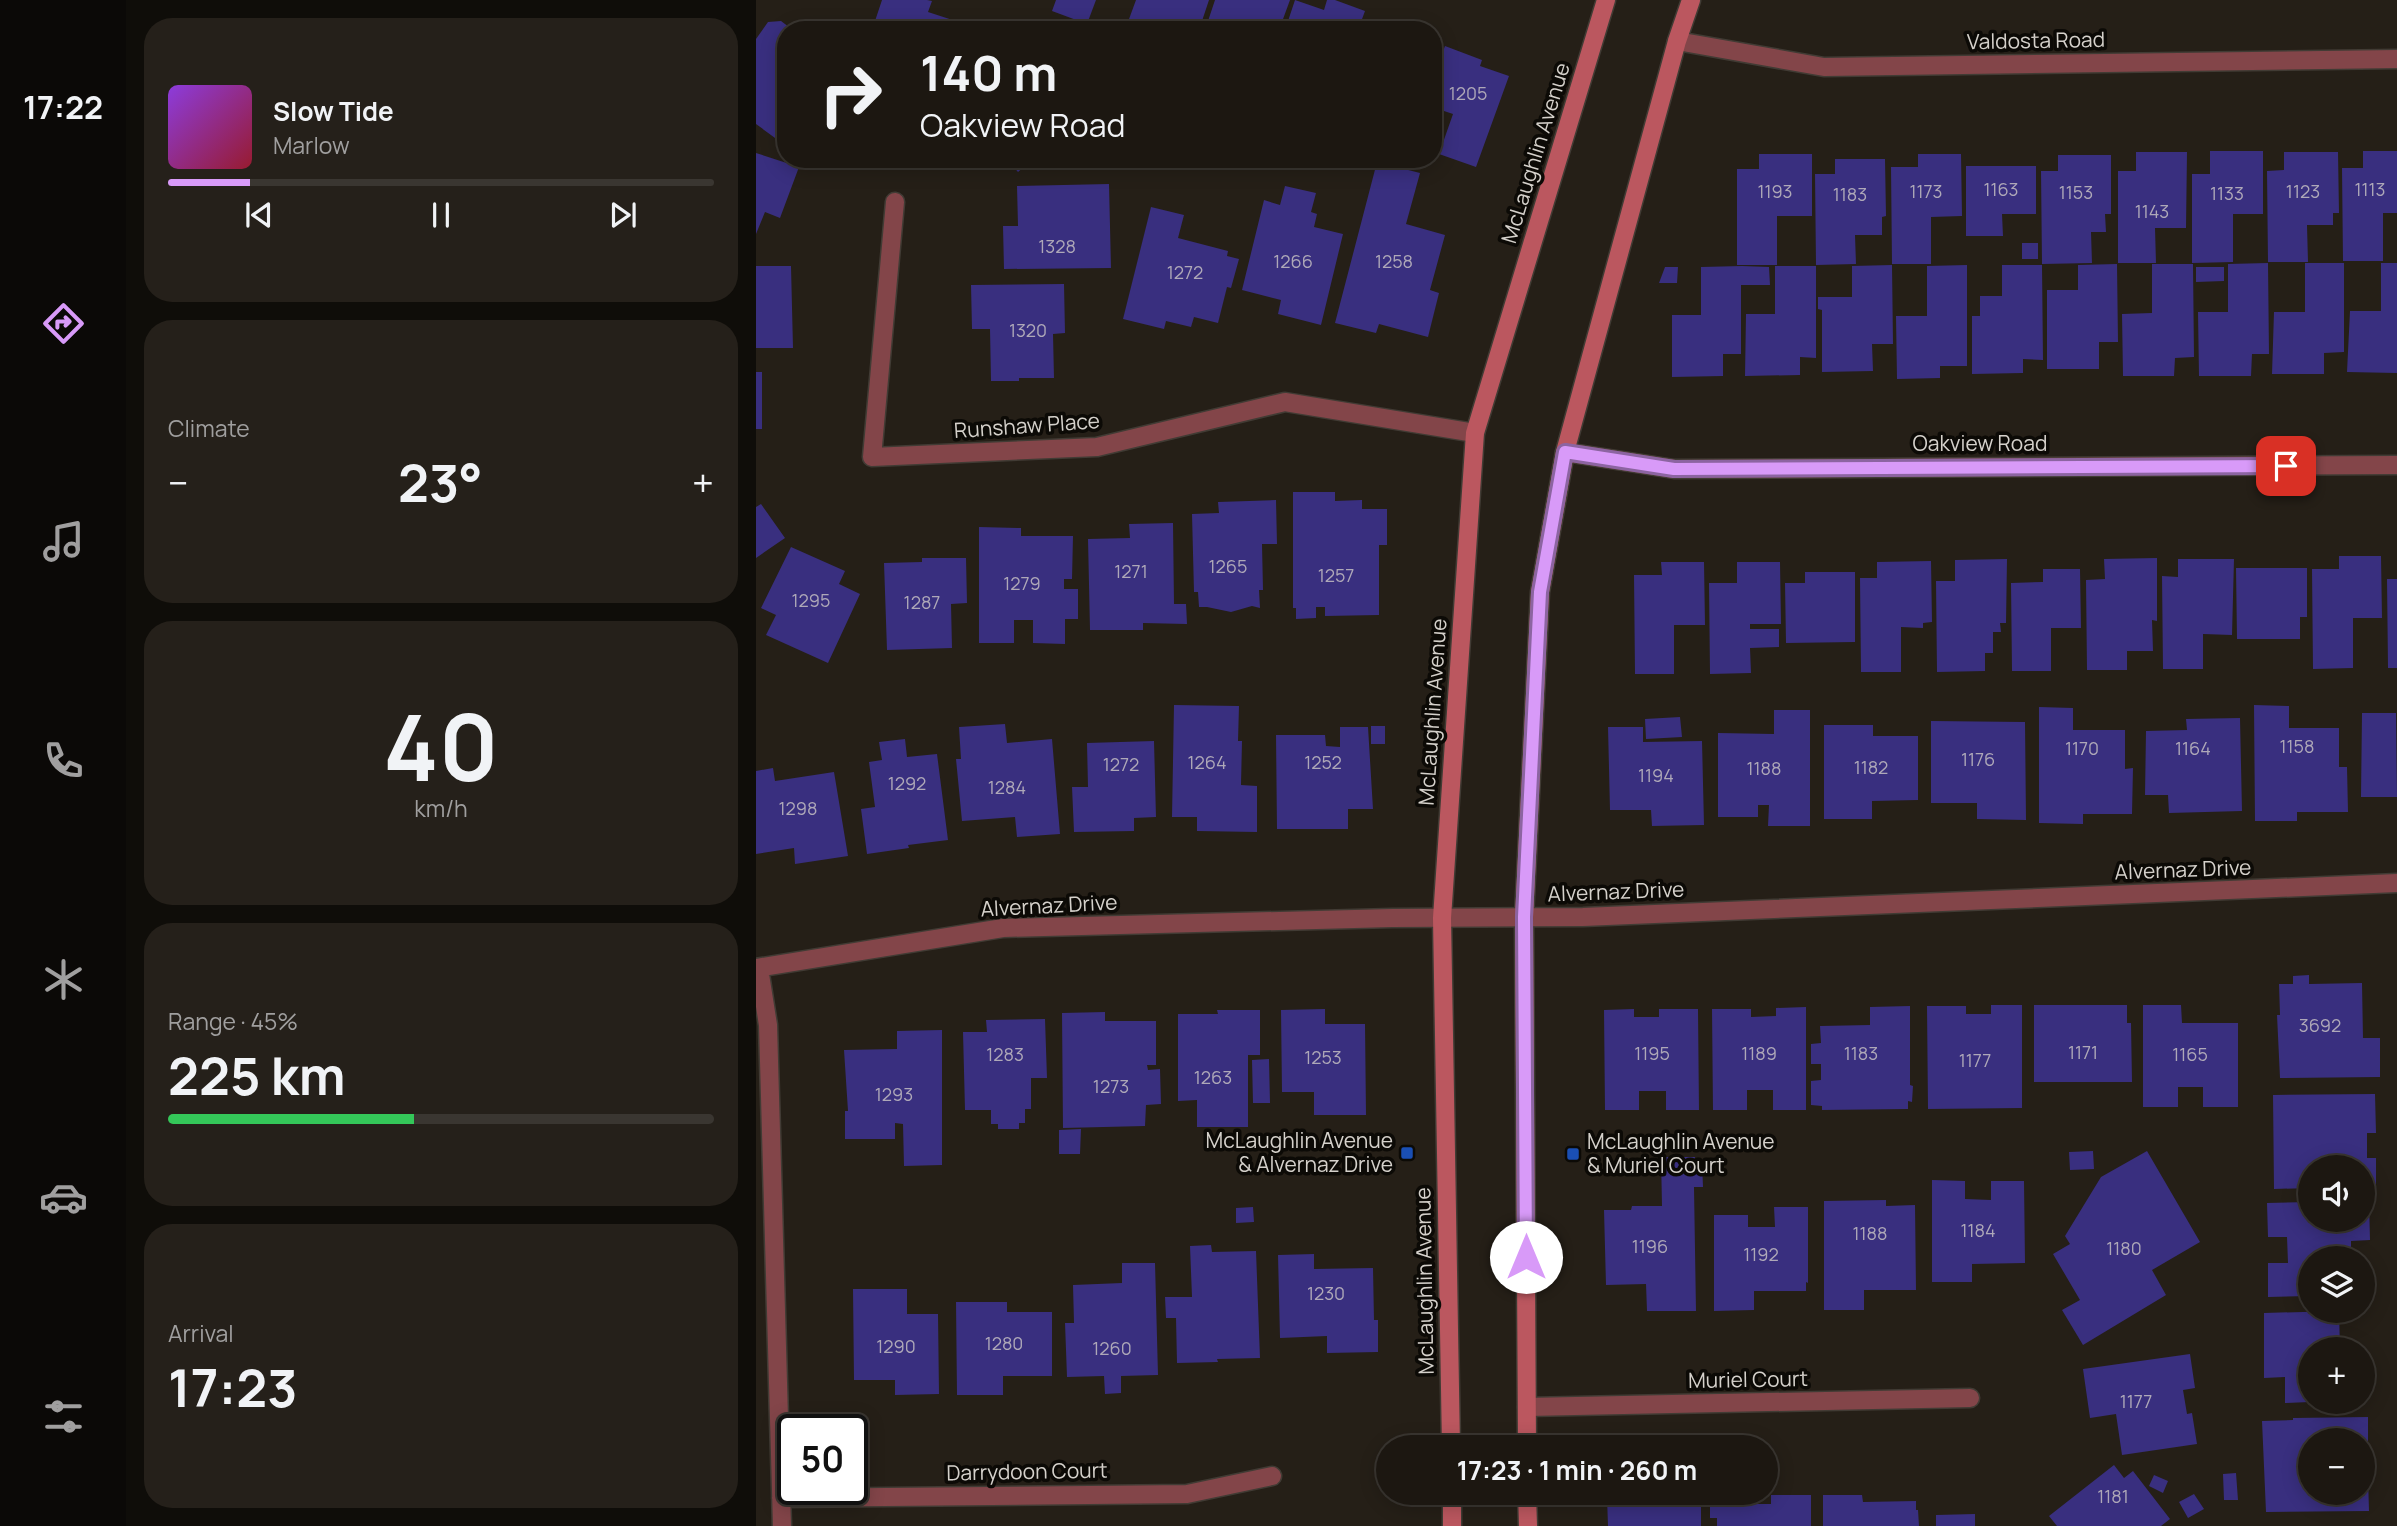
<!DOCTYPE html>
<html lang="en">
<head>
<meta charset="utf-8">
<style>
  :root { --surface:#1c1711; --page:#25201a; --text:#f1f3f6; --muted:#a09f9f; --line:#3a3631; --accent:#d89af8 }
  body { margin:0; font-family:Manrope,sans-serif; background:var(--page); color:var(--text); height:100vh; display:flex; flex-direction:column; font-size:26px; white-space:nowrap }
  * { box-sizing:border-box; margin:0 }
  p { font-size:23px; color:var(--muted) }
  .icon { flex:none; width:38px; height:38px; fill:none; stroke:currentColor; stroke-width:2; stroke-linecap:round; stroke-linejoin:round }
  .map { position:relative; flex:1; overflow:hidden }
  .details { display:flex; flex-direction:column; gap:18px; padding:18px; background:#0f0d09; width:630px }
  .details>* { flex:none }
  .hud { position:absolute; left:21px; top:21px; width:665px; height:147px; border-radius:28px; box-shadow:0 4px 18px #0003,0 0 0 2px var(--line); background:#1c1711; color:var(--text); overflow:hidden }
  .controls { position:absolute; left:1542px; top:1155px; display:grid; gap:14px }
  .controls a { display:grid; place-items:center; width:77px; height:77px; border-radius:50%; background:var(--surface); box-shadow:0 4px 18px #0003,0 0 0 2px var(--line); font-size:35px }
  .speed { position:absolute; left:21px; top:1414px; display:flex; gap:14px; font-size:35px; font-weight:700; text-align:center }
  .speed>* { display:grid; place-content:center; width:91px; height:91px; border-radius:50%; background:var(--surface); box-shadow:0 4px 18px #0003,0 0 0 2px var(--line); line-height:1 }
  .speed .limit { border:4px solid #111; border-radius:10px; background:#fff; color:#111 }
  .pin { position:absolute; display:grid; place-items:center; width:60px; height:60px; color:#fff; margin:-30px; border-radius:14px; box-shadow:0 4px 10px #0006 }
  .me { position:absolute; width:77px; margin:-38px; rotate:0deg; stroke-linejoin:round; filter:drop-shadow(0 0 5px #0008) }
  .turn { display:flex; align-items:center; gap:24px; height:147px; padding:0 28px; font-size:32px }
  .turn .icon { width:91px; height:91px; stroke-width:2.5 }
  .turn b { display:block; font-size:49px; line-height:60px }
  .big { font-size:52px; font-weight:700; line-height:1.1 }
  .details .widget { flex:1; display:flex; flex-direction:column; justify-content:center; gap:10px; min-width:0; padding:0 24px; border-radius:28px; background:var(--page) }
  .details .dial { align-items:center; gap:0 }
  .dial b { font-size:91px; line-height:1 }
  .song { display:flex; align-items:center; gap:21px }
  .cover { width:84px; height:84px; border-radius:10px; background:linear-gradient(135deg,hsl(270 70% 55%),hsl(350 70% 35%)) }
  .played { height:7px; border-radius:4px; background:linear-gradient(90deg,var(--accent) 15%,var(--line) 15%) }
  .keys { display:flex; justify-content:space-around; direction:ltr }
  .heat { display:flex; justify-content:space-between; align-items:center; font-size:38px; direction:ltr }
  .charge { height:10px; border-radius:5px; background:linear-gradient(90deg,#34c759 45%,var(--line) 0) }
  .trip { position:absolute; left:620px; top:1435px; width:402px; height:70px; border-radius:35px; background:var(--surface); box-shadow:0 4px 18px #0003,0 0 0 2px var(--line); font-weight:700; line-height:70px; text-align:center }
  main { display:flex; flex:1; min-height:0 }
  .dock { display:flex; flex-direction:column; width:126px; justify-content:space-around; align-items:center; background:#0b0907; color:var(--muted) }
  .dock .icon { width:49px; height:49px }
  .dock .selected { color:var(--accent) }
  .dock b { font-size:32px; color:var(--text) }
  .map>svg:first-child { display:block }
</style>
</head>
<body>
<main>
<nav class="dock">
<b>17:22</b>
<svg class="icon selected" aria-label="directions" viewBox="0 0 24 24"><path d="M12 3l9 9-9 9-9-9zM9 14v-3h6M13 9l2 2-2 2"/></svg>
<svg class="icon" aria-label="music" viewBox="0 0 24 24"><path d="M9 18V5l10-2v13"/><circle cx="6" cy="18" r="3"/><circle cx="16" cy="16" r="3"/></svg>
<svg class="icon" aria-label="phone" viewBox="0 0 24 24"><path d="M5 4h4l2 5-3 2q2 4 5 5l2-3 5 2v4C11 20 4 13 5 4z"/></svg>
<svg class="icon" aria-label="climate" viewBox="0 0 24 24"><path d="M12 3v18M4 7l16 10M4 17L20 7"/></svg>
<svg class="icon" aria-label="car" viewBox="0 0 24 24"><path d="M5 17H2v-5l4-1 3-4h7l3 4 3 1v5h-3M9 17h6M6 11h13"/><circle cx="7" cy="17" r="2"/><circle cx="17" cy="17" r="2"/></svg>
<svg class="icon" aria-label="filters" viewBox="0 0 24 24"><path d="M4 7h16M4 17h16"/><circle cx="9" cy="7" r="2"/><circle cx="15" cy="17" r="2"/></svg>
</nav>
<section class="details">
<div class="widget">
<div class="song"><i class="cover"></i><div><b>Slow Tide</b><p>Marlow</p></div></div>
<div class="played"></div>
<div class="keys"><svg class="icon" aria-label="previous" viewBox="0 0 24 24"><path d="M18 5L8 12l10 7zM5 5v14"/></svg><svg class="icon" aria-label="pause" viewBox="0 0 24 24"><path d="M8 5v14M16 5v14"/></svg><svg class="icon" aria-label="next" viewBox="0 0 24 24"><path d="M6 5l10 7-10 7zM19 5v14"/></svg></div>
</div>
<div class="widget"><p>Climate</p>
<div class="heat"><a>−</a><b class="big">23°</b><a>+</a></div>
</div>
<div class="widget dial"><b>40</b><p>km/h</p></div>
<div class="widget"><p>Range · 45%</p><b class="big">225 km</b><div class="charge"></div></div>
<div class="widget"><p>Arrival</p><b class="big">17:23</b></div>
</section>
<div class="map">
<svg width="1641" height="1526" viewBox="0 0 1641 1526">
  <rect width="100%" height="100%" fill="#251f17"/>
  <path fill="#392f7f" d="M126,0h45l5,1 -4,11 43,14 -2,4h-97z
    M300,0h40l-9,24 -35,-13z
    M380,0h73l-10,30h-19l-13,-5 -1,5h-41z
    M459,0h75l-11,30h-74z
    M539,0l29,10 3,-10h8l30,11 -7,19h-73z
    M25,21l12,9h-7v116l-30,-22v-85l12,-17z
    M689,46l37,14 -2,6 29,10 -33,91 -37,-13 14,-40 -12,-4 -2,3 -6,-2v-33z
    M1454,151h53v63h-30v48l-41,1v-89h18z
    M1607,151h34v62h-14v48h-40l-1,-93h21z
    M1380,152h51l-1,76h-31l1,35h-38v-92h18z
    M1528,152h54l1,61h-6v12h-26l1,37h-40l-1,-91 17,-1z
    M0,153l43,14 -19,51 -15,-6 -9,22z
    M1003,154h53v62h-35v49h-40v-96h22z
    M1162,154h43l1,62 -31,1v47h-39l-1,-97h27z
    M1302,155h53v59h-6l1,18h-15l1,31 -50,1 -1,-93h17z
    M251,159h26l-15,13z
    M1079,159h50l1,57 -4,1v18h-27l1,29 -40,1 -1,-91h20z
    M621,162l43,11 -14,51 39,11 -15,55 9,3 -11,44 -49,-13 -3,9 -41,-10z
    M1210,166h70v48h-34l1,22h-37z
    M353,184l2,84 -107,1 -1,-43h15l-1,-40z
    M529,186l31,7 -5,19 6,2 -3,13 29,7 -22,91 -43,-11 3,-14 -39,-10 22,-90 16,5z
    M395,207l33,8 -6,23 50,13 -1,5 12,3 -8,29 -4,-1 -9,36 -24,-6 -3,10 -25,-6 -2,8 -41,-10z
    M1266,243h16v16h-16z
    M1512,263l1,91h-17l-1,22h-52l-1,-64h30v-48z
    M1549,263h39v89l-20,1v21h-52l2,-62h31z
    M1625,263h16v110l-50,-1 3,-61h31z
    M1361,264l1,78h-19v27h-52v-79h31v-25z
    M1396,264h41l1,93 -19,1 -1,18h-51l-1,-62 30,-1z
    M1136,265l1,79h-21l1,27 -51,1v-62l-4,-1v-12h34v-31z
    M1211,265v101h-27v12l-43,1 -1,-63h31v-50z
    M1246,265h40l1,95 -20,-1v14l-51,1v-58h8v-20h22z
    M0,266h35l2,82h-37z
    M986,266l27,1 1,18h-29v69h-18v22l-51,1v-62h29v-48z
    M1019,266h41v92l-16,-1v18l-55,1 1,-62h29z
    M909,267h13l-1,16h-18z
    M1440,267h28v14l-28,1z
    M308,284l1,49 -12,1 1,44h-35v3h-28l-1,-52h-18l-1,-44z
    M0,372h6v57h-6z
    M537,492h42v9l27,-1v9h25v36h-8v70l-54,1v-9h-9v11l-20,1v-11h-3z
    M520,500l1,44h-15l1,46h-4l1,18 -8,-2 -21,6 -24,-5h-8l-1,-15h-4l-2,-78 27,-1 -1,-11z
    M5,504l24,34 -29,20v-51z
    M417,523l1,81h12l1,20 -44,-1v7h-53l-2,-91 42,-1 -1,-14z
    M223,527l42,1v8h52l-1,43h-8v10h14v30h-13v25l-32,-1v-23h-19v23h-35z
    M35,547l54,24 -6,13 21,10 -32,69 -62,-28 10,-20 -15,-7z
    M1583,556h42l1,62h-29v50l-40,1 -1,-100h27z
    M166,558h44l1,45 -16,1 1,44 -65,2 -3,-87 38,-1z
    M1401,558v63l-5,-1 1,31h-26v19h-40l-1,-90 19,-1 -1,-20z
    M1251,559l-1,64h-6l1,9h-8v21h-8v18l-48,1 -1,-91h19v-21z
    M1422,559h56l-2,76 -29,-1v35h-40l-1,-93 16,1z
    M1175,561l1,61 -9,1v5l-22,-1v45h-40l-1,-94h17v-16z
    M905,562h43l1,63h-31v49h-39l-1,-99h28z
    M981,562h43l1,62h-31v5h29v18l-29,1 1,25 -41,1 -1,-91h28z
    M1480,568h71v49h-7v22h-63z
    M1287,569h37l1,59h-30v43h-39l-1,-88 32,-1z
    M1049,572h50v70l-69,1 -1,-60h20z
    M1631,579h10v89h-9z
    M418,705l65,1 -1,35h4l-1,44 16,1v46l-60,-1v-14h-25z
    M1498,705l35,1v22h50v39h8l1,45h-51v9h-42z
    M1283,707l34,1v22h52v39l8,-1 -1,46h-49v10l-44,-1z
    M1018,710h36v116h-42l1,-21h-11v12h-40v-84l56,1z
    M1606,713h34l1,84h-36z
    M924,717l2,20 -36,2 -1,-20z
    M1484,718l2,93 -73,2 -1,-18h-23l1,-64 41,-1 -1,-11z
    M1175,721l94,1 1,98 -49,-1v-16h-46z
    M249,724l2,19 45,-4 8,95 -43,3 -2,-20 -53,4 -6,-62h5l-2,-32z
    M1068,725h49v11h45v64l-46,1v18h-48z
    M615,726h14v18h-14z
    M584,727h28l5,82h-25v20h-71l-1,-94h49l1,11 14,1z
    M852,727h35v15l59,-1 2,84 -52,1 -1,-16h-41z
    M149,739l2,18 30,-3 11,86 -40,5 1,3 -42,6 -6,-45 14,-2 -6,-45 13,-2 -3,-18z
    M398,741l2,76 -22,1v13l-60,1 -2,-45h16l-1,-44z
    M17,768l2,13 59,-9 14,84 -53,8 -1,-16 -38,6v-83z
    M1553,975v9l53,-1 1,55h17v39l-100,1 -3,-63h3l-1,-31h14v-8z
    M1235,1005h31v103l-94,1 -1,-103h39v8h25z
    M1278,1005h93v18h4l1,59h-98z
    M1387,1005h38l1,18h56v84h-35v-20h-25v20h-35z
    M1154,1006v79l3,1 -1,16 -4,-1v8l-86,1v-4l-11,-1v-24l10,-1v-16h-10v-20l10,-1 -1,-17 50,-1v-18z
    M1050,1007v103h-33v-20h-26v20h-34l-1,-101h39v8l25,-1v-8z
    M569,1009v15h40l1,91h-52v-23h-32l-1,-82z
    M878,1009v8h25v-8h39l1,101h-33v-19h-27v19h-34l-1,-100z
    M461,1010h43v45h-12v72h-51v-27l-19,1v-87h40z
    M349,1012v9h51v44h-9l1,5 12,-1 1,35 -15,1 -1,21 -82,2 -1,-115z
    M289,1019l2,59h-16v31h-6v14h-6v6h-21v-5h-7v-14h-26l-2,-78h24l-1,-12z
    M186,1030v135l-38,1 -1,-42 -8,-1v16h-50v-28h3l-4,-61 53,-1v-18z
    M513,1059l1,44h-17l-1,-43z
    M1619,1094l1,39h-9v25h9v30h-14v-21h-52v21l-36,1 -1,-94z
    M325,1129l-1,25h-21v-24z
    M1337,1151l1,18 -24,1 -1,-18z
    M1391,1151l53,91 -48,28 14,25 -83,50 -21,-35 18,-10 -27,-46 17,-10 -5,-8 36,-59z
    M905,1157h34l-1,4 8,1 1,25h-9l2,124h-49l-1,-27 -40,1 -2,-75h27l1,-4h30z
    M1176,1180l33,1v18l26,1v-19h33l1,82 -53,1v18h-40z
    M1130,1200v6l29,-1 1,85h-52v20h-40v-109z
    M1606,1201h7l1,39 -19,1v17h-41v38l-42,1v-34h20l-1,-26h-19l-1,-34 43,-1v18h52z
    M497,1207l1,15 -18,1v-15z
    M1018,1207h34v76l-2,-1v9h-52v19l-40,1v-96h34v12h27z
    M455,1245l1,7 44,-1 4,107 -43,1 1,3 -41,1 -1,-45h-10l-1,-21h27l-2,-51z
    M558,1254v15l59,-1 1,52h4v32l-51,1v-17l-47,2 -2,-83z
    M366,1263h33l3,112 -37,1v17l-16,1 -1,-18 -37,1 -2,-54h9l-1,-38 49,-2z
    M97,1289h54v25h31l1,80 -44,1v-15h-41z
    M200,1302h51v10h45v64h-49v19h-46z
    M1583,1311l1,38h-30v53l-25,1v-26l-21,1v-65z
    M1606,1350h4l1,51h-5z
    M1434,1354l5,34 -12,2 4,24 5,-1 5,31 -75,11 -6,-41 -26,4 -7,-49z
    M1612,1417v39h-6v-16h-52v53h52v-16h6l1,34 -103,1 -4,-91 31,-1v-2z
    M1358,1465l10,13 9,-7 37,48 -9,7h-104l-8,-10z
    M1480,1473l2,27h-14l-1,-26z
    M1398,1475l14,6 -5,12 -14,-7z
    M1438,1494l10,15 -16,9 -9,-16z
    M990,1495v9h25v-9h40v31h-94v-8h-7v-19h7v-3z
    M1067,1495h39l1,7 53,-1v9h2l1,16h-96z
    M945,1496v30h-93l-1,-29h31v7l25,-1v-6z
    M1219,1514v12h-39v-11z"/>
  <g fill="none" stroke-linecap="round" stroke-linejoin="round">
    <g stroke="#413b34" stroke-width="21">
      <path id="minor" d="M921,41l147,26 573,-8
        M139,202l-23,255 225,-10 188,-45 190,31
        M809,452l109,17 723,-4
        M0,968l247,-40 389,-10 191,-1 814,-34
        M3,968l9,57 14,501
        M771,1407l443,-9
        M25,1498l406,-4 85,-18"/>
    </g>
    <g stroke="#413b34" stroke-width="21">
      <path id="secondary" d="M695,1447l-9,-529 33,-485 131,-433
        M771,1447l-3,-530 16,-325 25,-140 112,-411 14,-41
        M696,1493v33
        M771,1493l1,33"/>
    </g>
    <use href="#minor" stroke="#834549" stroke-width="18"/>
    <use href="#secondary" stroke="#bb575f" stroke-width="18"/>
  </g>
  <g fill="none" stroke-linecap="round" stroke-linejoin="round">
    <g stroke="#8c64a1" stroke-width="18">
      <path id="route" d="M770,1257l-2,-340 16,-325 25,-140 109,17 612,-3"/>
    </g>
    <use href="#route" stroke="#d89af8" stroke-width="12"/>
  </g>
  <g fill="#1a4fb4" stroke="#0c0a06" stroke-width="2.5">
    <rect x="644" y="1146" width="14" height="14" rx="3.5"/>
    <rect x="810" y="1147" width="14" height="14" rx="3.5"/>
  </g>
  <g text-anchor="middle" stroke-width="7" stroke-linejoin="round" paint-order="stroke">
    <g font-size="18" fill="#aea8b8">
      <text x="712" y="100">1205</text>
      <text x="1245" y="196">1163</text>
      <text x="1614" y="196">1113</text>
      <text x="1019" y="198">1193</text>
      <text x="1170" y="198">1173</text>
      <text x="1547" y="198">1123</text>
      <text x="1320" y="199">1153</text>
      <text x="1471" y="200">1133</text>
      <text x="1094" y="201">1183</text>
      <text x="1396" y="218">1143</text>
      <text x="301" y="253">1328</text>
      <text x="537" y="268">1266</text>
      <text x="638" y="268">1258</text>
      <text x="429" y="279">1272</text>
      <text x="272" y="337">1320</text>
      <text x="472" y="573">1265</text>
      <text x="375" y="578">1271</text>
      <text x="580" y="582">1257</text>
      <text x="266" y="590">1279</text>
      <text x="55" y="607">1295</text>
      <text x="166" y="609">1287</text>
      <text x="1541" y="753">1158</text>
      <text x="1326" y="755">1170</text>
      <text x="1437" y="755">1164</text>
      <text x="1222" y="766">1176</text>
      <text x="451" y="769">1264</text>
      <text x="567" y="769">1252</text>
      <text x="365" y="771">1272</text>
      <text x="1115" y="774">1182</text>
      <text x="1008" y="775">1188</text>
      <text x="900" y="782">1194</text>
      <text x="151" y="790">1292</text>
      <text x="251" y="794">1284</text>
      <text x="42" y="815">1298</text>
      <text x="1564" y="1032">3692</text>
      <text x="1327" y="1059">1171</text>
      <text x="896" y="1060">1195</text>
      <text x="1003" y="1060">1189</text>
      <text x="1105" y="1060">1183</text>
      <text x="249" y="1061">1283</text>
      <text x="1434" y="1061">1165</text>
      <text x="567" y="1064">1253</text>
      <text x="1219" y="1067">1177</text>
      <text x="457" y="1084">1263</text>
      <text x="355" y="1093">1273</text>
      <text x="138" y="1101">1293</text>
      <text x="1222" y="1237">1184</text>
      <text x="1114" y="1240">1188</text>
      <text x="894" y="1253">1196</text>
      <text x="1368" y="1255">1180</text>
      <text x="1005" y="1261">1192</text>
      <text x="570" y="1300">1230</text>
      <text x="248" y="1350">1280</text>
      <text x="140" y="1353">1290</text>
      <text x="356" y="1355">1260</text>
      <text x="1380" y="1408">1177</text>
      <text x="1357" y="1503">1181</text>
    </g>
    <g font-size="21" fill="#d5d1cb" stroke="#0c0a06">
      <text transform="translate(1280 41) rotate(-1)" y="7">Valdosta Road</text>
      <text transform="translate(780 153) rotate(-73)" y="7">McLaughlin Avenue</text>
      <text transform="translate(271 426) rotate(-4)" y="7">Runshaw Place</text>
      <text x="1224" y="451">Oakview Road</text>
      <text transform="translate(677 712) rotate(-86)" y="7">McLaughlin Avenue</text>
      <text transform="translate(1427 870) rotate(-2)" y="7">Alvernaz Drive</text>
      <text transform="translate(860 892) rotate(-2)" y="7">Alvernaz Drive</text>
      <text transform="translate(293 906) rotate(-3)" y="7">Alvernaz Drive</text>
      <text transform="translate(669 1281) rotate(-91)" y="7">McLaughlin Avenue</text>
      <text transform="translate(992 1380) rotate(-1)" y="7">Muriel Court</text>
      <text transform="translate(271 1472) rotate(-1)" y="7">Darrydoon Court</text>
    </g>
    <g font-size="21" fill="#d5d1cb" stroke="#0c0a06" text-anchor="end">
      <text x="637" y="1148">McLaughlin Avenue<tspan x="637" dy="24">&amp; Alvernaz Drive</tspan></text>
      <text x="831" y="1149" text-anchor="start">McLaughlin Avenue<tspan x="831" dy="24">&amp; Muriel Court</tspan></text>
    </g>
  </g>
</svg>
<div class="controls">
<a><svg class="icon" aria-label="sound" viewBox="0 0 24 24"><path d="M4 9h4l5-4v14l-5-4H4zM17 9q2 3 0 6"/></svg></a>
<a><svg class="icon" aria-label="layers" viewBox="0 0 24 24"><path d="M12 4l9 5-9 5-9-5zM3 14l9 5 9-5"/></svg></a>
<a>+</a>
<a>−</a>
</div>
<div class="speed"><div class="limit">50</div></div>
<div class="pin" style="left:1530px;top:466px;background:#d93025"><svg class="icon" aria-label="arrive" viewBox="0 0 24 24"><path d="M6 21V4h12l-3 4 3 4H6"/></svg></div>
<svg class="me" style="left:770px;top:1257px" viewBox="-20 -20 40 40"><circle r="19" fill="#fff"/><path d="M0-13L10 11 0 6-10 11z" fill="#d89af8"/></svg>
<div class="trip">17:23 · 1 min · 260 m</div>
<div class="hud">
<div class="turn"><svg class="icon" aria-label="right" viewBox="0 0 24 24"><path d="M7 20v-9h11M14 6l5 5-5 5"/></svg><div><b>140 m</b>Oakview Road</div></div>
</div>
</div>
</main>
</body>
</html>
